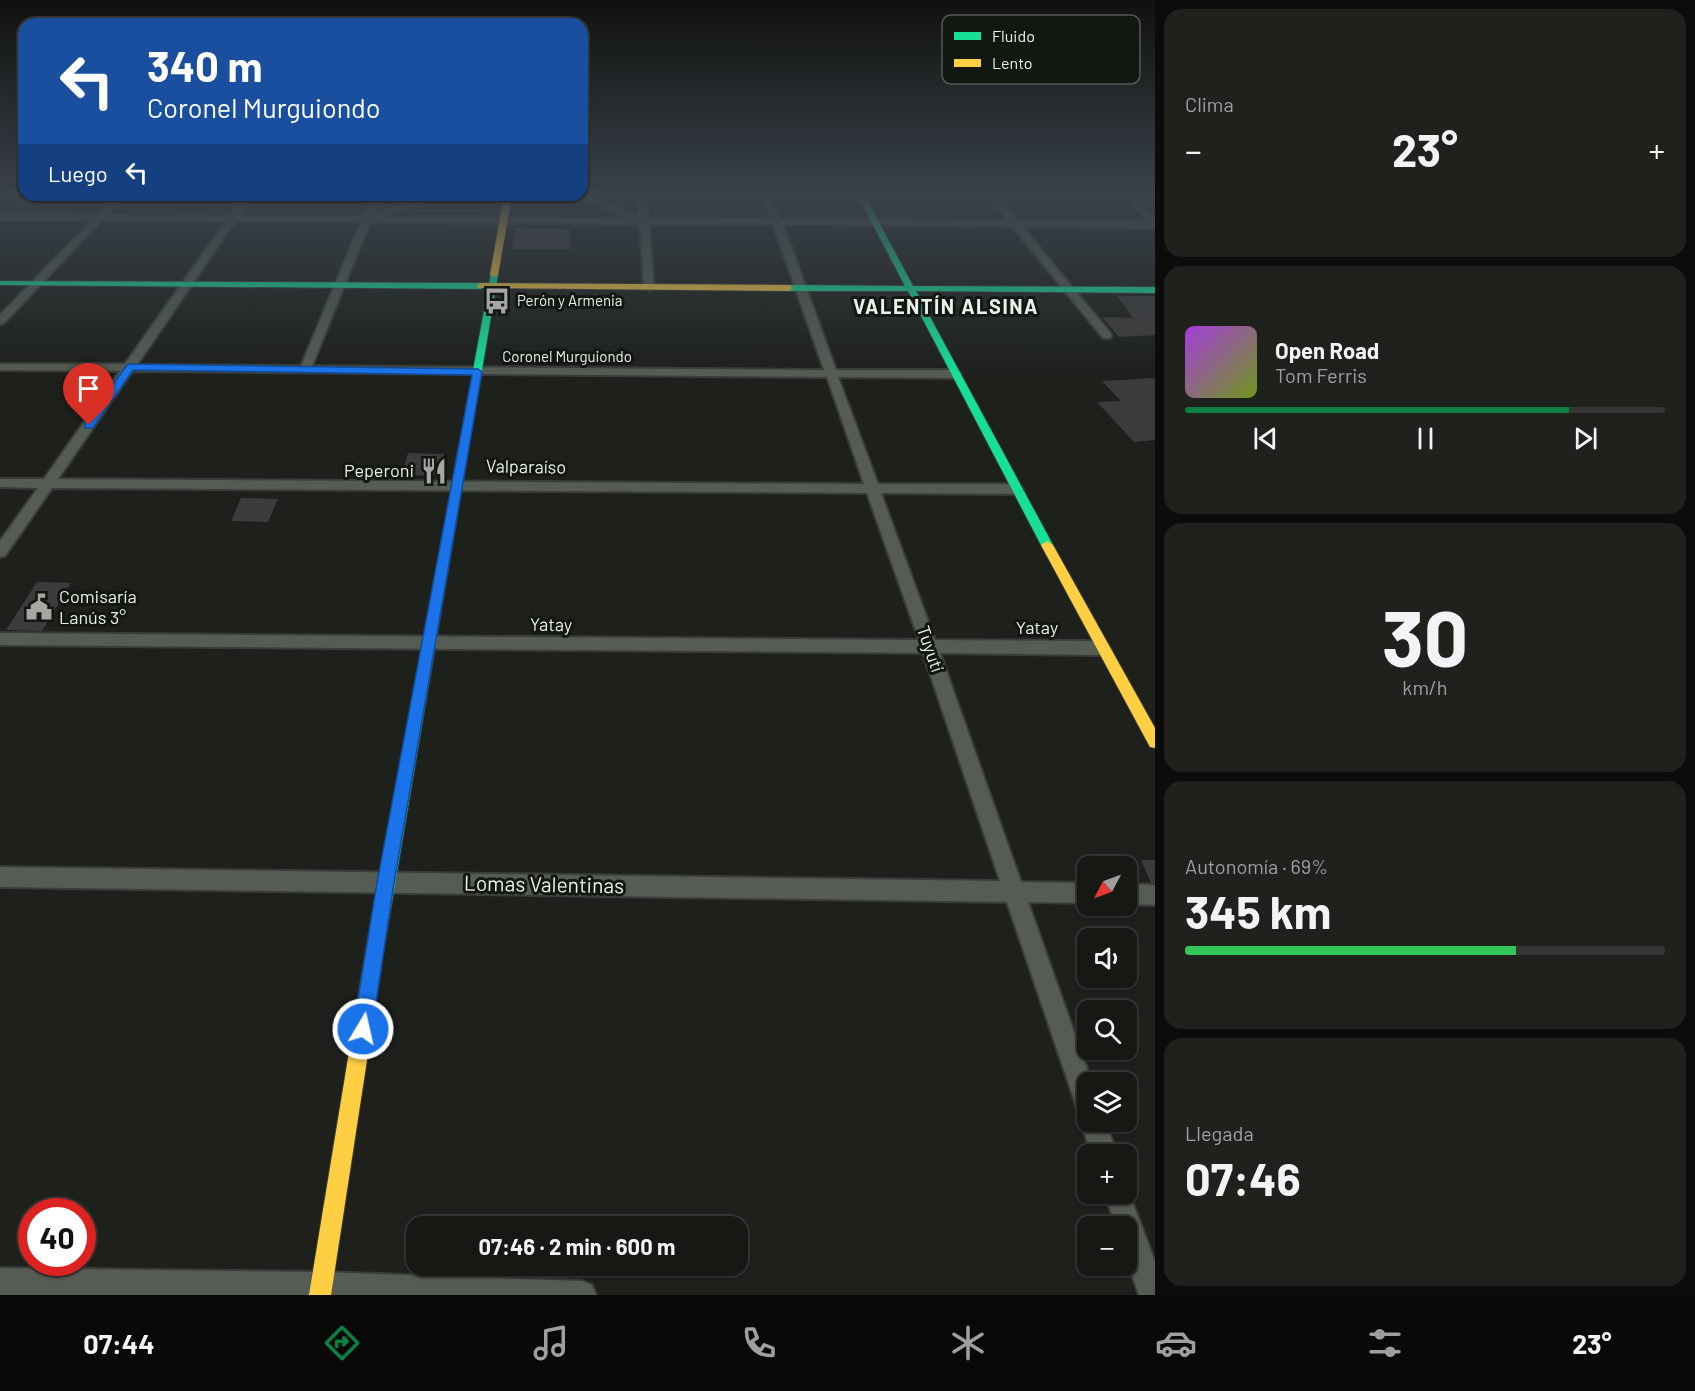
<!DOCTYPE html>
<html lang="es">
<head>
<meta charset="utf-8">
<style>
  :root { --surface:#161814; --page:#1f211d; --text:#f1f3f6; --muted:#9ea0a0; --line:#353734; --accent:#0b8043 }
  body { margin:0; font-family:Barlow,sans-serif; background:var(--page); color:var(--text); height:100vh; display:flex; flex-direction:column; font-size:22px; white-space:nowrap }
  * { box-sizing:border-box; margin:0 }
  p { font-size:20px; color:var(--muted) }
  .icon { flex:none; width:33px; height:33px; fill:none; stroke:currentColor; stroke-width:2; stroke-linecap:round; stroke-linejoin:round }
  .map { position:relative; flex:1; overflow:hidden }
  .details { display:flex; flex-direction:column; gap:9px; padding:9px; background:#0c0d0b; width:540px }
  .details>* { flex:none }
  .banner { position:absolute; left:18px; top:18px; width:570px; height:183px; border-radius:18px; box-shadow:0 2px 4px #0004,0 0 0 2px var(--line); background:#1a4fa0; color:#fff; overflow:hidden }
  .needle { width:39px; rotate:229deg }
  .controls { position:absolute; left:1077px; top:856px; display:grid; gap:12px }
  .controls a { display:grid; place-items:center; width:60px; height:60px; border-radius:12px; background:var(--surface); box-shadow:0 2px 4px #0004,0 0 0 2px var(--line); font-size:30px }
  .speed { position:absolute; left:18px; top:1198px; display:flex; gap:12px; font-size:30px; font-weight:700; text-align:center }
  .speed>* { display:grid; place-content:center; width:78px; height:78px; border-radius:50%; background:var(--surface); box-shadow:0 2px 4px #0004,0 0 0 2px var(--line); line-height:1 }
  .speed .limit { border:9px solid #d22; background:#fff; color:#111 }
  .pin { position:absolute; display:grid; place-items:center; width:51px; height:51px; color:#fff; margin:-62px -26px; border-radius:50% 50% 50% 0; rotate:-45deg; box-shadow:0 0 6px #0007 }
  .pin .icon { rotate:45deg }
  .me { position:absolute; width:66px; margin:-33px; rotate:9deg; stroke-linejoin:round; filter:drop-shadow(0 0 4px #0008) }
  .turn { display:flex; align-items:center; gap:21px; height:126px; padding:0 30px; font-size:27px }
  .turn .icon { width:78px; height:78px; stroke-width:2.5 }
  .turn b { display:block; font-size:42px; line-height:51px }
  .then { display:flex; align-items:center; height:57px; padding:0 30px; background:#0003; gap:12px; font-size:22px }
  .big { font-size:45px; font-weight:700; line-height:1.1 }
  .details .tile { flex:1; display:flex; flex-direction:column; justify-content:center; gap:9px; min-width:0; padding:0 21px; border-radius:18px; background:var(--page) }
  .details .dial { align-items:center; gap:0 }
  .dial b { font-size:78px; line-height:1 }
  .song { display:flex; align-items:center; gap:18px }
  .cover { width:72px; height:72px; border-radius:9px; background:linear-gradient(135deg,hsl(280 70% 55%),hsl(80 70% 35%)) }
  .played { height:6px; border-radius:3px; background:linear-gradient(90deg,var(--accent) 80%,var(--line) 80%) }
  .keys { display:flex; justify-content:space-around; direction:ltr }
  .heat { display:flex; justify-content:space-between; align-items:center; font-size:33px; direction:ltr }
  .charge { height:9px; border-radius:4px; background:linear-gradient(90deg,#34c759 69%,var(--line) 0) }
  .trip { position:absolute; left:406px; top:1216px; width:342px; height:60px; border-radius:18px; background:var(--surface); box-shadow:0 2px 4px #0004,0 0 0 2px var(--line); font-weight:700; line-height:60px; text-align:center }
  .tab-bar { display:flex; height:96px; justify-content:space-around; align-items:center; background:#090a08; color:var(--muted) }
  .tab-bar .icon { width:42px; height:42px }
  .tab-bar .selected { color:var(--accent) }
  .tab-bar b { font-size:27px; color:var(--text) }
  main { display:flex; flex:1; min-height:0 }
  .map>svg:first-child { display:block }
</style>
</head>
<body>
<main>
<div class="map">
<svg width="1155" height="1295" viewBox="0 0 1155 1295">
  <rect width="100%" height="100%" fill="#1d201b"/>
  <path fill="#3c3c3b" d="M515,228l55,1v20h-58z
    M1117,296h38v39l-36,2 -17,-20 31,1z
    M1155,378v62l-21,2 -37,-40 24,-1 -19,-20z
    M408,453l36,1 -5,22 -37,-1z
    M241,498l37,1 -10,23 -37,-1z
    M37,582l34,1 -29,48 -36,-1z
    M1141,860h14v25h-3z"/>
  <g fill="none" stroke-linecap="round" stroke-linejoin="round">
    <g stroke="#3a3c39" stroke-width="4">
      <path id="street" d="M0,194h8l-8,6z
        M586,194l53,23 -1,-23h8l2,24 123,1 -8,-25h8l9,25 228,1 -21,-26h9l21,26 130,1 -24,-27h9l23,26v8l-133,-2 89,108v4h-8l-91,-112 -229,-2 53,146h119l6,4 -6,4 -117,-1 40,107h138l7,5 -7,5 -135,-1 54,147 166,1 6,2 2,5 -2,5 -6,2 -161,-2 81,229 67,1v20l-60,-1 64,181h-4v39h17l13,33h-26l-11,-33 2,-7 -4,-1 -3,-9 -69,-203 -1007,-15v-20l1000,14 -77,-228 -923,-8v-12l919,7 -52,-147 -815,-5 -47,68 -5,1v-16l38,-53 -38,-1v-8h44l76,-108 -120,-1v-6h125l101,-143 -124,-1 -98,103 -4,1v-9l92,-95h-92v-6l97,1 19,-20h9l-18,20 123,1 15,-21h8l-14,21h125l9,-21h8l-8,20 58,-20h12l-59,22 243,1 -51,-23zM235,221l126,1 -60,144 -164,-1zM370,222l270,2 4,63 5,3 5,-3 -5,-63h124l51,146 -512,-4zM132,371l695,6 37,107 -806,-5z
        M1135,194h20v6l-19,-4z
        M1126,884l29,1v20l-29,-1z
        M1126,1185l29,77v33h-16l-13,-37v-31h-10l-11,-33h21z
        M0,1268l321,4 261,9 10,4 4,10h-596z"/>
    </g>
    <g stroke="#3a3c39" stroke-width="2">
      <path id="fast" d="M857,194h7l49,92 242,1v6l-239,-2 137,254 -2,3h-8l-2,-3 -133,-254h-119l-4,-3 4,-3 116,1z
        M491,273l7,2 -114,674 -3,6 -6,3 -6,-3 -3,-6z
        M0,281l481,2 4,3 -4,3 -481,-4z"/>
    </g>
    <g stroke="#3a3c39" stroke-width="2">
      <path id="slow" d="M504,195h8l-14,80 -4,2 -4,-2z
        M481,283l308,2 4,3 -4,3 -311,-3 -1,-2z
        M1047,541l6,4 102,183v20l-5,-1 -109,-202z
        M375,940l6,3 3,6 -53,346h-22l57,-346 3,-6z"/>
    </g>
    <use href="#street" fill="#545c53" fill-rule="evenodd"/>
    <use href="#fast" fill="#16e098" fill-rule="evenodd"/>
    <use href="#slow" fill="#ffcf43" fill-rule="evenodd"/>
  </g>
  <linearGradient id="sky" x2="0" y2="1"><stop stop-color="#10120f"/><stop offset="0.52" stop-color="#3a424a"/><stop offset="1" stop-color="#3a424a" stop-opacity="0"/></linearGradient>
  <rect width="1155" height="376" fill="url(#sky)"/>
  <path fill="#1a73e8" stroke="#114b97" stroke-width="1.5" d="M130,364l348,5 4,3 -88,511 -22,146 -3,7 -6,3 -7,-3 -3,-7 24,-146 95,-508 -339,-5 -40,58h-8v-5l42,-58z"/>
  <defs>
    <g id="bus-bare" transform="scale(2.07)"><path d="M-5-6H5V4H4V6H2V4H-2V6H-4V4H-5ZM-3.5-4V0h7V-4ZM-3.5 1.2v1.5H-2V1.2ZM2 1.2v1.5H3.5V1.2Z" fill="#a4a7a2" stroke="#121811" stroke-width="2.5" paint-order="stroke"/></g>
    <g id="restaurant-bare" transform="scale(2.07)"><path d="M-5-6h1v4h1v-4h1v4h1v-4h1v5L-1.5 .5V6h-2V.5L-5-1ZM5-6V6H3V1.5H1.5Q1.5-4 5-6Z" fill="#a4a7a2" stroke="#121811" stroke-width="2.5" paint-order="stroke"/></g>
    <g id="civic-bare" transform="scale(2.07)"><path d="M-.6-6.5H3V-4.5H.6V-3L4-1V1h2V6H-6V1h2V-1L-.6-3ZM-1.2 2.5V6h2.4V2.5Z" fill="#a4a7a2" stroke="#121811" stroke-width="2.5" paint-order="stroke"/></g>
  </defs>
  <g fill-rule="evenodd">
    <use href="#bus-bare" x="497" y="301"/>
    <use href="#restaurant-bare" x="434" y="471"/>
    <use href="#civic-bare" x="39" y="607"/>
  </g>
  <g text-anchor="middle" stroke-width="6" stroke-linejoin="round" paint-order="stroke">
    <g font-size="15" fill="#ecf0eb" stroke="#121811" text-anchor="start">
      <text x="517" y="306">Perón y Armenia</text>
    </g>
    <g font-size="15" fill="#ecf0eb" stroke="#121811">
      <text x="567" y="362">Coronel Murguiondo</text>
    </g>
    <g font-size="18" fill="#ecf0eb" stroke="#121811">
      <text transform="translate(526 467) rotate(1)" y="6">Valparaíso</text>
      <text transform="translate(551 625) rotate(1)" y="6">Yatay</text>
      <text x="1037" y="634">Yatay</text>
      <text transform="translate(930 649) rotate(71)" y="6">Tuyutí</text>
    </g>
    <g font-size="18" fill="#ecf0eb" stroke="#121811" text-anchor="end">
      <text x="414" y="477">Peperoni</text>
      <text x="59" y="603" text-anchor="start">Comisaría<tspan x="59" dy="21">Lanús 3°</tspan></text>
    </g>
    <g font-size="20" font-weight="bold" letter-spacing="1.5" fill="#ecf0eb" stroke="#121811">
      <text x="946" y="314">VALENTÍN ALSINA</text>
    </g>
    <g font-size="21" fill="#ecf0eb" stroke="#121811">
      <text transform="translate(544 885) rotate(1)" y="7">Lomas Valentinas</text>
    </g>
  </g>
  <rect x="942" y="15" width="198" height="69" rx="9" fill="#121811" stroke="#535952" stroke-width="1.5"/>
  <rect x="954" y="32" width="27" height="8" fill="#16e098"/>
  <rect x="954" y="59" width="27" height="8" fill="#ffcf43"/>
  <g font-size="16" fill="#ecf0eb">
    <text x="992" y="42">Fluido</text>
    <text x="992" y="69">Lento</text>
  </g>
</svg>
<div class="controls">
<a><svg class="needle" viewBox="-14 -14 28 28"><path d="M0-13l5 13h-10z" fill="#e53935"/><path d="M0 13l5-13h-10z" fill="#9ea0a0"/></svg></a>
<a><svg class="icon" aria-label="sound" viewBox="0 0 24 24"><path d="M4 9h4l5-4v14l-5-4H4zM17 9q2 3 0 6"/></svg></a>
<a><svg class="icon" aria-label="search" viewBox="0 0 24 24"><circle cx="10" cy="10" r="6"/><path d="M15 15l6 6"/></svg></a>
<a><svg class="icon" aria-label="layers" viewBox="0 0 24 24"><path d="M12 4l9 5-9 5-9-5zM3 14l9 5 9-5"/></svg></a>
<a>+</a>
<a>−</a>
</div>
<div class="speed"><div class="limit">40</div></div>
<div class="pin" style="left:89px;top:425px;background:#d93025"><svg class="icon" aria-label="arrive" viewBox="0 0 24 24"><path d="M6 21V4h12l-3 4 3 4H6"/></svg></div>
<svg class="me" style="left:363px;top:1029px" viewBox="-20 -20 40 40"><circle r="17" fill="#1a73e8" stroke="#fff" stroke-width="3"/><path d="M0-11L8 9 0 5-8 9z" fill="#fff"/></svg>
<div class="trip">07:46 · 2 min · 600 m</div>
<div class="banner">
<div class="turn"><svg class="icon" aria-label="left" viewBox="0 0 24 24"><path d="M17 20v-9H6M10 6l-5 5 5 5"/></svg><div><b>340 m</b>Coronel Murguiondo</div></div>
<div class="then">Luego<svg class="icon" aria-label="left" viewBox="0 0 24 24"><path d="M17 20v-9H6M10 6l-5 5 5 5"/></svg></div>
</div>
</div>
<section class="details">
<div class="tile"><p>Clima</p>
<div class="heat"><a>−</a><b class="big">23°</b><a>+</a></div>
</div>
<div class="tile">
<div class="song"><i class="cover"></i><div><b>Open Road</b><p>Tom Ferris</p></div></div>
<div class="played"></div>
<div class="keys"><svg class="icon" aria-label="previous" viewBox="0 0 24 24"><path d="M18 5L8 12l10 7zM5 5v14"/></svg><svg class="icon" aria-label="pause" viewBox="0 0 24 24"><path d="M8 5v14M16 5v14"/></svg><svg class="icon" aria-label="next" viewBox="0 0 24 24"><path d="M6 5l10 7-10 7zM19 5v14"/></svg></div>
</div>
<div class="tile dial"><b>30</b><p>km/h</p></div>
<div class="tile"><p>Autonomía · 69%</p><b class="big">345 km</b><div class="charge"></div></div>
<div class="tile"><p>Llegada</p><b class="big">07:46</b></div>
</section>
</main>
<nav class="tab-bar">
<b>07:44</b>
<svg class="icon selected" aria-label="directions" viewBox="0 0 24 24"><path d="M12 3l9 9-9 9-9-9zM9 14v-3h6M13 9l2 2-2 2"/></svg>
<svg class="icon" aria-label="music" viewBox="0 0 24 24"><path d="M9 18V5l10-2v13"/><circle cx="6" cy="18" r="3"/><circle cx="16" cy="16" r="3"/></svg>
<svg class="icon" aria-label="phone" viewBox="0 0 24 24"><path d="M5 4h4l2 5-3 2q2 4 5 5l2-3 5 2v4C11 20 4 13 5 4z"/></svg>
<svg class="icon" aria-label="climate" viewBox="0 0 24 24"><path d="M12 3v18M4 7l16 10M4 17L20 7"/></svg>
<svg class="icon" aria-label="car" viewBox="0 0 24 24"><path d="M5 17H2v-5l4-1 3-4h7l3 4 3 1v5h-3M9 17h6M6 11h13"/><circle cx="7" cy="17" r="2"/><circle cx="17" cy="17" r="2"/></svg>
<svg class="icon" aria-label="filters" viewBox="0 0 24 24"><path d="M4 7h16M4 17h16"/><circle cx="9" cy="7" r="2"/><circle cx="15" cy="17" r="2"/></svg>
<b>23°</b>
</nav>
</body>
</html>
